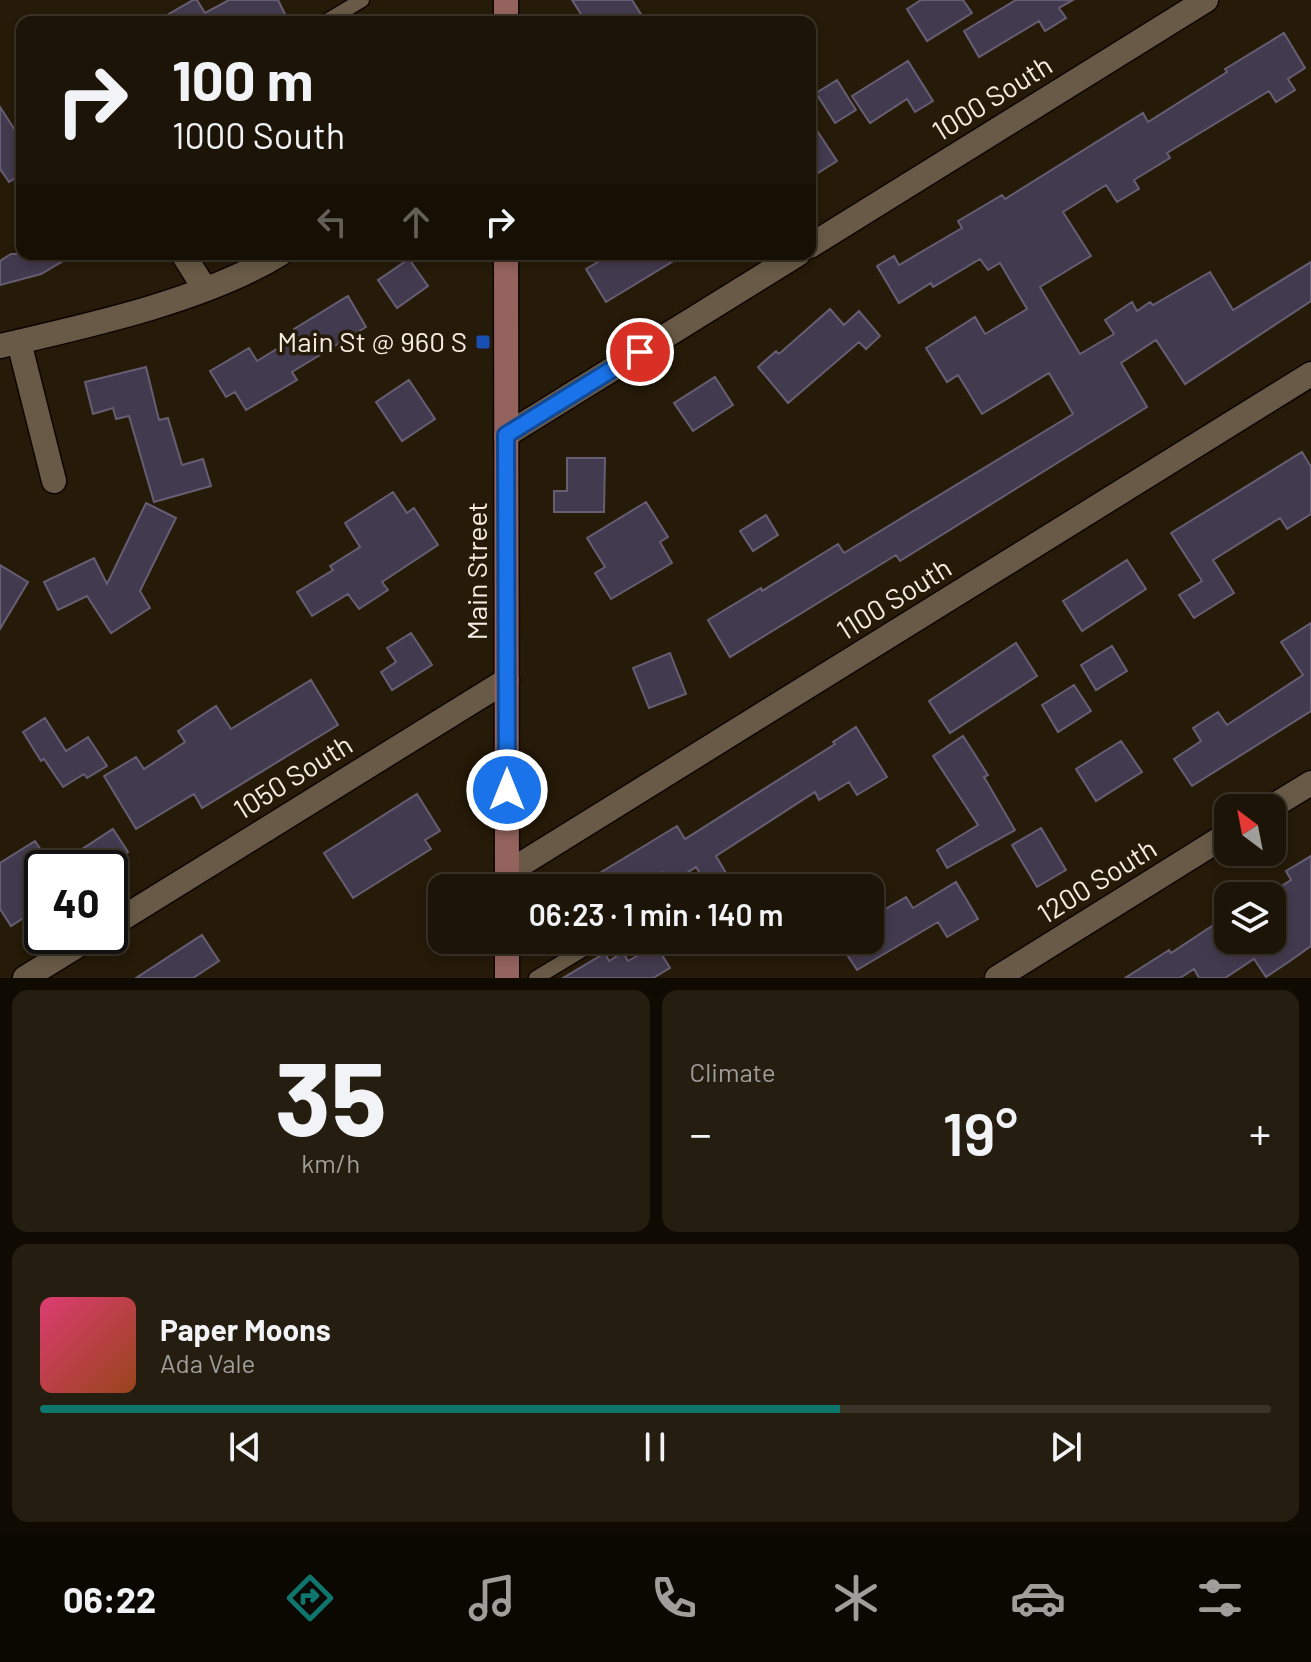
<!DOCTYPE html>
<html lang="en">
<head>
<meta charset="utf-8">
<style>
  :root { --surface:#1c1406; --page:#251d10; --text:#f1f3f6; --muted:#a09e9b; --line:#3a3328; --accent:#0f766e }
  body { margin:0; font-family:Barlow,sans-serif; background:var(--page); color:var(--text); height:100vh; display:flex; flex-direction:column; font-size:30px; white-space:nowrap }
  * { box-sizing:border-box; margin:0 }
  p { font-size:26px; color:var(--muted) }
  .icon { flex:none; width:44px; height:44px; fill:none; stroke:currentColor; stroke-width:2; stroke-linecap:round; stroke-linejoin:round }
  .map { position:relative; height:978px; overflow:hidden }
  .drawer { display:flex; flex-direction:column; gap:12px; padding:12px; background:#0f0b03; flex:1 }
  .drawer>* { flex:none }
  .hud { position:absolute; left:16px; top:16px; width:800px; height:244px; border-radius:16px; box-shadow:0 4px 12px #0003,0 0 0 2px var(--line); background:#1c1406; color:var(--text); overflow:hidden }
  .needle { width:52px; rotate:328deg }
  .controls { position:absolute; left:1214px; top:794px; display:grid; gap:16px }
  .controls a { display:grid; place-items:center; width:72px; height:72px; border-radius:16px; background:var(--surface); box-shadow:0 4px 12px #0003,0 0 0 2px var(--line); font-size:40px }
  .speed { position:absolute; left:24px; top:850px; display:flex; gap:16px; font-size:40px; font-weight:700; text-align:center }
  .speed>* { display:grid; place-content:center; width:104px; height:104px; border-radius:50%; background:var(--surface); box-shadow:0 4px 12px #0003,0 0 0 2px var(--line); line-height:1 }
  .speed .limit { border:4px solid #111; border-radius:12px; background:#fff; color:#111 }
  .pin { position:absolute; display:grid; place-items:center; width:68px; height:68px; color:#fff; margin:-34px; border:4px solid #fff; border-radius:50%; box-shadow:0 2px 8px #0007 }
  .me { position:absolute; width:88px; margin:-44px; rotate:0deg; stroke-linejoin:round; filter:drop-shadow(0 0 6px #0008) }
  .turn { display:flex; align-items:center; gap:28px; height:168px; padding:0 24px; font-size:36px }
  .turn .icon { width:104px; height:104px; stroke-width:2.5 }
  .turn b { display:block; font-size:56px; line-height:68px }
  .lanes { display:flex; align-items:center; height:76px; padding:0 24px; background:#0003; justify-content:center; gap:40px; direction:ltr }
  .lanes .off { opacity:.35 }
  .big { font-size:60px; font-weight:600; line-height:1.1 }
  .drawer .widget { flex:1; display:flex; flex-direction:column; justify-content:center; gap:12px; min-width:0; padding:0 28px; border-radius:16px; background:var(--page) }
  .drawer .dial { align-items:center; gap:0 }
  .dial b { font-size:104px; line-height:1 }
  .song { display:flex; align-items:center; gap:24px }
  .cover { width:96px; height:96px; border-radius:12px; background:linear-gradient(135deg,hsl(340 70% 55%),hsl(20 70% 35%)) }
  .played { height:8px; border-radius:4px; background:linear-gradient(90deg,var(--accent) 65%,var(--line) 65%) }
  .keys { display:flex; justify-content:space-around; direction:ltr }
  .heat { display:flex; justify-content:space-between; align-items:center; font-size:44px; direction:ltr }
  .drawer .tiles { flex:1; display:grid; gap:12px; grid-template-columns:1fr 1fr }
  .widget:last-child { grid-column:span 2 }
  .trip { position:absolute; left:428px; top:874px; width:456px; height:80px; border-radius:16px; background:var(--surface); box-shadow:0 4px 12px #0003,0 0 0 2px var(--line); font-weight:600; line-height:80px; text-align:center }
  .menu { display:flex; height:128px; justify-content:space-around; align-items:center; background:#0b0802; color:var(--muted) }
  .menu .icon { width:56px; height:56px }
  .menu .current { color:var(--accent) }
  .menu b { font-size:36px; color:var(--text) }
  .map>svg:first-child { display:block }
</style>
</head>
<body>
<div class="map">
<svg width="1311" height="978" viewBox="0 0 1311 978">
  <rect width="100%" height="100%" fill="#261a08"/>
  <path fill="#423a4e" stroke="#665e73" stroke-width="2" d="M193,0h4l8,13 24,-13h49l11,22h-134z
    M572,0h60l14,22h-60z
    M921,0h42l9,13 -45,28 -20,-32z
    M1016,0h57l-14,8 7,10 -21,13 -6,-10 -60,36 -15,-26z
    M1284,33l21,35 -17,11 7,11 -19,12 -7,-11 -102,62 3,5 -36,22 5,9 -22,13 -11,-17 -43,27 28,44 -51,31 40,67 34,-20 -9,-14 27,-18 5,9 13,-9 3,3 57,-33 23,38 78,-48v39l-126,83 -29,-44 -35,23 26,44 -247,154 -4,-6 -166,102 -22,-37 53,-32 1,3 76,-47 6,9 229,-139 -24,-41 -67,41 -24,-39 -11,7 -21,-34 49,-31 10,17 42,-25 -27,-46 -12,7 -8,-11 -47,28 -2,-4 -32,20 -22,-37 17,-10 5,9 63,-37 -4,-7 44,-26 3,4 138,-86 5,9 79,-50 -2,-3z
    M908,61l25,40 -18,11 -8,-13 -37,24 -18,-27z
    M837,80l19,30 -21,13 -19,-30z
    M0,107l22,34v33l-13,8 -9,-13z
    M810,120l27,41 -27,17z
    M11,254h64l-34,20 -41,11v-24z
    M611,254h74l-79,48 -20,-33z
    M409,259l19,27 -31,22 -19,-28z
    M348,296l18,31 -74,45 5,8 -51,30 -11,-18 -9,5 -16,-26 39,-23 8,13 41,-25 -4,-7z
    M830,309l14,16 15,-14 21,25 -14,13 -7,-7 -71,61 -30,-36 18,-16 3,3z
    M146,367l13,53 9,-2 14,47 21,-6 8,27 -57,16 -25,-86 -13,3 -3,-11 -20,6 -8,-32z
    M715,377l18,28 -40,26 -19,-28z
    M409,380l26,39 -33,22 -26,-39z
    M1302,452l9,15v47l-24,15 -7,-11 -67,42 21,33 -40,25 -15,-23 23,-14 -31,-48z
    M567,458h38l-1,54h-50v-21h13z
    M393,492l14,21 7,-5 24,37 -56,37 6,8 -29,19 -11,-15 -36,22 -15,-24 36,-22 -3,-4 30,-19 -15,-24z
    M646,502l22,35 -8,5 12,21 -61,36 -16,-26 10,-6 -18,-29z
    M146,503l30,15 -36,73 10,17 -39,25 -24,-37 -29,14 -14,-28 50,-24 13,26z
    M766,515l12,20 -25,16 -13,-20z
    M1127,560l19,29 -64,42 -19,-30z
    M0,565l28,17 -28,47z
    M1311,623v88l-119,75 -18,-27 27,-18 -8,-13 25,-16 9,13 76,-50 -22,-33z
    M411,633l21,32 -40,25 -11,-18 15,-10 -9,-14z
    M1016,643l21,33 -87,57 -21,-32z
    M1112,646l15,25 -31,19 -15,-25z
    M670,653l16,41 -37,14 -16,-40z
    M311,680l27,45 -136,83 -8,-14 -58,35 -32,-53 32,-19 8,12 41,-27 -7,-11 38,-25 15,23z
    M1074,685l17,26 -33,21 -16,-27z
    M45,718l21,33 22,-14 19,29 -20,12 -3,-4 -21,13 -19,-28 -3,2 -18,-29z
    M856,727l31,50 -30,18 -8,-13 -30,18 -4,-8 -99,64 19,32h-26l-13,-21 -26,17 -8,-12 -25,16h-62l102,-62 8,13 150,-95 -2,-2z
    M963,736l25,39 -4,2 31,53 -68,38 -10,-18 41,-25 -45,-69z
    M1121,741l21,31 -46,29 -20,-32z
    M417,794l23,37 -15,9 6,9 -78,49 -29,-45z
    M1041,828l25,42 -29,17 -25,-42z
    M113,829l15,23 -25,16h-50z
    M35,841l18,27h-11v38l-31,20 -11,-17v-46z
    M1311,856v90l-21,15 -24,16 -12,-18 -29,19h-26l-5,-9 -14,9h-55l44,-28 2,3 44,-29h8l5,8v8h44v-48l19,-12 -5,-9z
    M956,882l22,37 -31,18 -9,-15 -81,48 -13,-20 17,-10h9v-22l36,-21 7,11z
    M202,935l17,26 -26,17h-57z
    M656,945l14,23 -17,10h-90l42,-25 4,8 14,-9 5,9z"/>
  <g fill="none" stroke-linecap="round" stroke-linejoin="round">
    <g stroke="#0f0500" stroke-width="17">
      <path id="lane" d="M325,22l37,-22
        M536,978l63,-38"/>
    </g>
    <g stroke="#0f0500" stroke-width="27">
      <path id="street" d="M810,246l396,-246
        M183,254l22,35
        M19,342l35,139
        M0,346c87,-20 205,-46 280,-92
        M506,435l292,-181
        M1270,808l41,-25
        M507,873l804,-499
        M110,926l397,-246
        M25,978l68,-42
        M997,978l231,-144"/>
    </g>
    <g stroke="#0f0500" stroke-width="27">
      <path id="secondary" d="M506,0v22
        M506,254l1,634
        M507,978v-38"/>
    </g>
    <use href="#lane" stroke="#685a46" stroke-width="14"/>
    <use href="#street" stroke="#685a46" stroke-width="24"/>
    <use href="#secondary" stroke="#95635d" stroke-width="24"/>
  </g>
  <g fill="none" stroke-linecap="round" stroke-linejoin="round">
    <g stroke="#114b97" stroke-width="20">
      <path id="route" d="M507,790l-1,-355 134,-83"/>
    </g>
    <use href="#route" stroke="#1a73e8" stroke-width="14"/>
  </g>
  <rect fill="#1a4fb4" stroke="#261a08" stroke-width="3" x="475" y="334" width="16" height="16" rx="4"/>
  <g text-anchor="middle" stroke-width="7" stroke-linejoin="round" paint-order="stroke">
    <g font-size="28" fill="#f6ede2" stroke="#261a08">
      <text transform="translate(992 98) rotate(-32)" y="10">1000 South</text>
      <text transform="translate(477 571) rotate(-90)" y="10">Main Street</text>
      <text transform="translate(894 599) rotate(-32)" y="10">1100 South</text>
      <text transform="translate(293 777) rotate(-32)" y="10">1050 South</text>
      <text transform="translate(1097 881) rotate(-32)" y="10">1200 South</text>
    </g>
    <g font-size="28" fill="#f6ede2" stroke="#261a08" text-anchor="end">
      <text x="467" y="352">Main St @ 960 S</text>
    </g>
  </g>
</svg>
<div class="controls">
<a><svg class="needle" viewBox="-14 -14 28 28"><path d="M0-13l5 13h-10z" fill="#e53935"/><path d="M0 13l5-13h-10z" fill="#a09e9b"/></svg></a>
<a><svg class="icon" aria-label="layers" viewBox="0 0 24 24"><path d="M12 4l9 5-9 5-9-5zM3 14l9 5 9-5"/></svg></a>
</div>
<div class="speed"><div class="limit">40</div></div>
<div class="pin" style="left:640px;top:352px;background:#d93025"><svg class="icon" aria-label="arrive" viewBox="0 0 24 24"><path d="M6 21V4h12l-3 4 3 4H6"/></svg></div>
<svg class="me" style="left:507px;top:790px" viewBox="-20 -20 40 40"><circle r="17" fill="#1a73e8" stroke="#fff" stroke-width="3"/><path d="M0-11L8 9 0 5-8 9z" fill="#fff"/></svg>
<div class="trip">06:23 · 1 min · 140 m</div>
<div class="hud">
<div class="turn"><svg class="icon" aria-label="right" viewBox="0 0 24 24"><path d="M7 20v-9h11M14 6l5 5-5 5"/></svg><div><b>100 m</b>1000 South</div></div>
<div class="lanes"><svg class="icon off" aria-label="left" viewBox="0 0 24 24"><path d="M17 20v-9H6M10 6l-5 5 5 5"/></svg><svg class="icon off" aria-label="ahead" viewBox="0 0 24 24"><path d="M12 20V5M6 11l6-6 6 6"/></svg><svg class="icon" aria-label="right" viewBox="0 0 24 24"><path d="M7 20v-9h11M14 6l5 5-5 5"/></svg></div>
</div>
</div>
<section class="drawer">
<div class="tiles">
<div class="widget dial"><b>35</b><p>km/h</p></div>
<div class="widget"><p>Climate</p>
<div class="heat"><a>−</a><b class="big">19°</b><a>+</a></div>
</div>
<div class="widget">
<div class="song"><i class="cover"></i><div><b>Paper Moons</b><p>Ada Vale</p></div></div>
<div class="played"></div>
<div class="keys"><svg class="icon" aria-label="previous" viewBox="0 0 24 24"><path d="M18 5L8 12l10 7zM5 5v14"/></svg><svg class="icon" aria-label="pause" viewBox="0 0 24 24"><path d="M8 5v14M16 5v14"/></svg><svg class="icon" aria-label="next" viewBox="0 0 24 24"><path d="M6 5l10 7-10 7zM19 5v14"/></svg></div>
</div>
</div>
</section>
<nav class="menu">
<b>06:22</b>
<svg class="icon current" aria-label="directions" viewBox="0 0 24 24"><path d="M12 3l9 9-9 9-9-9zM9 14v-3h6M13 9l2 2-2 2"/></svg>
<svg class="icon" aria-label="music" viewBox="0 0 24 24"><path d="M9 18V5l10-2v13"/><circle cx="6" cy="18" r="3"/><circle cx="16" cy="16" r="3"/></svg>
<svg class="icon" aria-label="phone" viewBox="0 0 24 24"><path d="M5 4h4l2 5-3 2q2 4 5 5l2-3 5 2v4C11 20 4 13 5 4z"/></svg>
<svg class="icon" aria-label="climate" viewBox="0 0 24 24"><path d="M12 3v18M4 7l16 10M4 17L20 7"/></svg>
<svg class="icon" aria-label="car" viewBox="0 0 24 24"><path d="M5 17H2v-5l4-1 3-4h7l3 4 3 1v5h-3M9 17h6M6 11h13"/><circle cx="7" cy="17" r="2"/><circle cx="17" cy="17" r="2"/></svg>
<svg class="icon" aria-label="filters" viewBox="0 0 24 24"><path d="M4 7h16M4 17h16"/><circle cx="9" cy="7" r="2"/><circle cx="15" cy="17" r="2"/></svg>
</nav>
</body>
</html>
